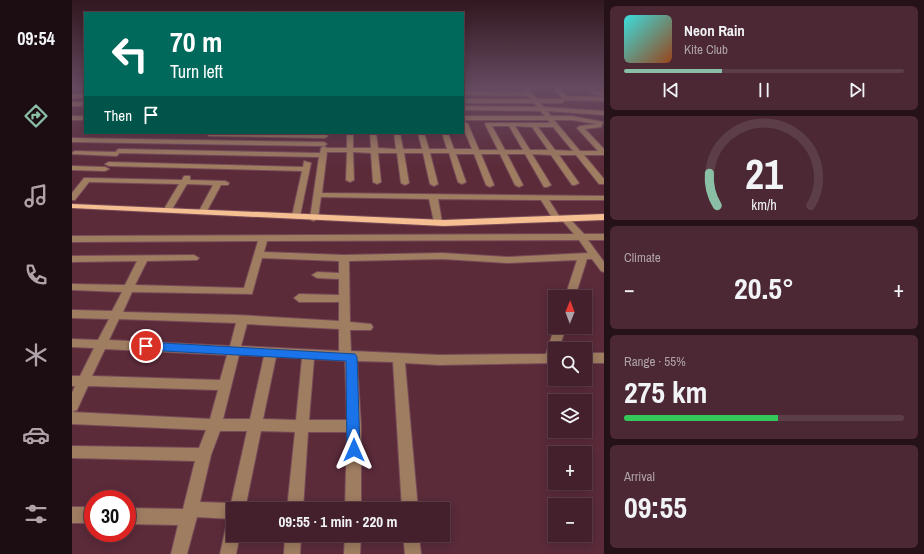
<!DOCTYPE html>
<html lang="en">
<head>
<meta charset="utf-8">
<style>
  :root { --surface:#44202c; --page:#4b2834; --text:#f1f3f6; --muted:#afa3a9; --line:#5c3e48; --accent:#8abfa5 }
  body { margin:0; font-family:"Archivo Narrow",sans-serif; background:var(--page); color:var(--text); height:100vh; display:flex; flex-direction:column; font-size:15px; white-space:nowrap }
  * { box-sizing:border-box; margin:0 }
  p { font-size:13px; color:var(--muted) }
  .icon { flex:none; width:22px; height:22px; fill:none; stroke:currentColor; stroke-width:2; stroke-linecap:round; stroke-linejoin:round }
  .map { position:relative; flex:1; overflow:hidden }
  .sheet { display:flex; flex-direction:column; gap:6px; padding:6px; background:#251218; width:320px }
  .sheet>* { flex:none }
  .guide { position:absolute; left:12px; top:12px; width:380px; height:122px; border-radius:0px; box-shadow:0 2px 10px #0003,0 0 0 1px var(--line); background:#00695c; color:#fff; overflow:hidden }
  .needle { width:26px; rotate:1deg }
  .fabs { position:absolute; left:476px; top:290px; display:grid; gap:8px }
  .fabs a { display:grid; place-items:center; width:44px; height:44px; border-radius:0px; background:var(--surface); box-shadow:0 2px 10px #0003,0 0 0 1px var(--line); font-size:20px }
  .speed { position:absolute; left:12px; top:490px; display:flex; gap:8px; font-size:20px; font-weight:700; text-align:center }
  .speed>* { display:grid; place-content:center; width:52px; height:52px; border-radius:50%; background:var(--surface); box-shadow:0 2px 10px #0003,0 0 0 1px var(--line); line-height:1 }
  .speed .limit { border:6px solid #d22; background:#fff; color:#111 }
  .pin { position:absolute; display:grid; place-items:center; width:34px; height:34px; color:#fff; margin:-17px; border:2px solid #fff; border-radius:50%; box-shadow:0 1px 4px #0007 }
  .me { position:absolute; width:44px; margin:-22px; rotate:0deg; stroke-linejoin:round; filter:drop-shadow(0 0 3px #0008) }
  .turn { display:flex; align-items:center; gap:14px; height:84px; padding:0 20px; font-size:18px }
  .turn .icon { width:52px; height:52px; stroke-width:2.5 }
  .turn b { display:block; font-size:28px; line-height:34px }
  .then { display:flex; align-items:center; height:38px; padding:0 20px; background:#0003; gap:8px; font-size:15px }
  .big { font-size:30px; font-weight:700; line-height:1.1 }
  .sheet .tile { flex:1; display:flex; flex-direction:column; justify-content:center; gap:6px; min-width:0; padding:0 14px; border-radius:6px; background:var(--page) }
  .sheet .dial { align-items:center; gap:0 }
  .dial svg { height:104px; overflow:visible; fill:none; stroke:var(--line); stroke-width:7; stroke-linecap:round; text-anchor:middle }
  .dial text { fill:var(--text); stroke:none }
  .song { display:flex; align-items:center; gap:12px }
  .cover { width:48px; height:48px; border-radius:6px; background:linear-gradient(135deg,hsl(180 70% 55%),hsl(20 70% 35%)) }
  .played { height:4px; border-radius:2px; background:linear-gradient(90deg,var(--accent) 35%,var(--line) 35%) }
  .keys { display:flex; justify-content:space-around; direction:ltr }
  .heat { display:flex; justify-content:space-between; align-items:center; font-size:22px; direction:ltr }
  .charge { height:6px; border-radius:3px; background:linear-gradient(90deg,#34c759 55%,var(--line) 0) }
  .trip { position:absolute; left:154px; top:502px; width:224px; height:40px; border-radius:0px; background:var(--surface); box-shadow:0 2px 10px #0003,0 0 0 1px var(--line); font-weight:700; line-height:40px; text-align:center }
  main { display:flex; flex:1; min-height:0 }
  .dock { display:flex; flex-direction:column; width:72px; justify-content:space-around; align-items:center; background:#1b0d12; color:var(--muted) }
  .dock .icon { width:28px; height:28px }
  .dock .current { color:var(--accent) }
  .dock b { font-size:18px; color:var(--text) }
  .map>svg:first-child { display:block }
</style>
</head>
<body>
<main>
<nav class="dock">
<b>09:54</b>
<svg class="icon current" aria-label="directions" viewBox="0 0 24 24"><path d="M12 3l9 9-9 9-9-9zM9 14v-3h6M13 9l2 2-2 2"/></svg>
<svg class="icon" aria-label="music" viewBox="0 0 24 24"><path d="M9 18V5l10-2v13"/><circle cx="6" cy="18" r="3"/><circle cx="16" cy="16" r="3"/></svg>
<svg class="icon" aria-label="phone" viewBox="0 0 24 24"><path d="M5 4h4l2 5-3 2q2 4 5 5l2-3 5 2v4C11 20 4 13 5 4z"/></svg>
<svg class="icon" aria-label="climate" viewBox="0 0 24 24"><path d="M12 3v18M4 7l16 10M4 17L20 7"/></svg>
<svg class="icon" aria-label="car" viewBox="0 0 24 24"><path d="M5 17H2v-5l4-1 3-4h7l3 4 3 1v5h-3M9 17h6M6 11h13"/><circle cx="7" cy="17" r="2"/><circle cx="17" cy="17" r="2"/></svg>
<svg class="icon" aria-label="filters" viewBox="0 0 24 24"><path d="M4 7h16M4 17h16"/><circle cx="9" cy="7" r="2"/><circle cx="15" cy="17" r="2"/></svg>
</nav>
<div class="map">
<svg width="532" height="554" viewBox="0 0 532 554">
  <rect width="100%" height="100%" fill="#5b2b3a"/>
  <g fill="none" stroke-linecap="round" stroke-linejoin="round">
    <g stroke="#784b58" stroke-width="2">
      <path id="minor" d="M450,88h6l9,11h23l2,-1 -8,-10h6l7,8 37,1v4l-38,-1 -4,3h-22l4,4 60,4v4l-57,-4 4,5h21l31,6 -2,5 -16,2 19,20v6h-20l20,24v5h-5l-23,-29h-17l20,28 -4,2h-3l-21,-30 -19,-1 19,31 -4,2h-3l-19,-33h-18l16,31 -4,2 -4,-2 -15,-31h-19l13,31 -4,2 -4,-2 -12,-31h-18l10,28 -4,2 -4,-2 -9,-29h-19l8,31 -4,2 -4,-2 -7,-31h-19l5,30 -4,2 -4,-2 -4,-30h-19l3,29 -4,2 -4,-2 -2,-29 -18,-1 1,28 -4,2 -4,-2 1,-28h-20l-5,41 282,3v4h-55l12,19 4,-3 3,1 16,17h20v6h-16l16,22v10l-3,-1 -9,-12h-5l-12,38h-10l12,-37 -69,3 -66,-4 -93,2 1,61 21,2 2,3 -2,3h-21l1,21 88,4 107,-1 9,-28 11,1 -7,22h-4v14l-116,2 -34,-2 13,146h-16l-9,-147 -36,-1 4,65v83h-16l2,-77h-39l-5,77h-16l8,-77 -34,-1 -16,78h-12v10l-36,-2 -10,37h-16l7,-29 -51,-1v-16l56,1 12,-48 -123,-3v-12l127,2 7,-18 -134,-6v-12l138,7 8,-29 -130,-4 -11,24 -5,2v-19l3,-7h-3v-10h8l14,-28 -22,-1v-8l26,1 11,-21 -37,-1v-8l40,1 10,-19 -50,-2v-6l53,1 12,-24 -65,1v-6l122,-1 5,3 -2,2 -50,1 -12,24 109,3 14,-47 -186,1v-6l502,-2 -13,-15 -4,3 -3,-1 -13,-21 -103,-1 4,23 -4,3 -4,-3 -5,-23 -108,-2 -3,21 -4,3 -3,-1 -1,-2 9,-61 -200,-4 -1,2 -2,1 -44,-2 1,-2 2,-1 41,1 1,-2 2,-1 201,4 1,-5 3,-2 -252,-4v-4l252,4 3,2 -3,2 3,2h20v-15h6v15h18l-1,-15h6l2,15 18,1 -2,-16h6l3,16h19l-4,-16h6l5,16h18l-5,-16h6l6,16h18l-9,-22v-4l2,-1 3,2 11,26h19l-13,-26 1,-1h64l-2,-3h-85v-4h82l-5,-5 -77,-1v-4l75,1 -4,-4h-71v-4h68l-3,-3 -65,-1v-4l63,1zM482,120h18l25,4 -17,2 -3,2 21,23h-18zM420,126h17l14,24h-18zM443,126l17,1 16,23h-18zM466,127h15l20,24 -18,-1zM507,240l9,13 -80,4 -66,-4 -98,2 -80,-3 3,-11zM190,258l77,3v12l-22,-1 -5,3 5,3 22,1v16l-40,-1 -5,4 5,4h40v19l-102,-6 -114,-3 9,-20 120,2zM47,319l117,4 -6,23 -121,-6zM175,324l92,5v22l-98,-5zM33,349l122,6 -7,25 -128,-4zM167,355l25,1 -14,63h-27zM204,357l26,1 -6,62 -33,-1zM242,359l31,2 2,59h-38zM148,431h27l-16,72 -31,-1 11,-47z
        M518,88h7l-2,2 9,3v4l-11,-3 -5,-4z
        M0,94h13v4h-13z
        M0,102h13v4h-13z
        M0,116h13v4h-13z
        M139,133l114,1 3,2 -3,2 -116,-2 -1,-1z
        M232,161l7,2 -11,53 -4,3 -4,-3 10,-45 -193,-5 -4,-2 4,-2 194,5z
        M0,166l33,1 4,2 -4,2 -33,-1z
        M112,176h6v4l35,1 4,2 -1,2h-7l-14,26 -4,3 -4,-3 14,-26 -26,-1 -16,27 -3,1 -4,-3 15,-25 -90,-2 -14,18h-3v-7l12,-15h3l95,2z
        M513,353h19v10h-19z
        M0,507h21v16h-21z
        M161,520v15h7l-4,19h-16l7,-32z
        M213,535h16l-1,19h-16z
        M273,535h16l-1,19h-16z
        M331,535h16l2,19h-16z"/>
    </g>
    <g stroke="#784b58" stroke-width="2">
      <path id="major" d="M0,204l372,16 160,-6v6l-160,6 -372,-18z"/>
    </g>
    <use href="#minor" fill="#9f7d61" fill-rule="evenodd"/>
    <use href="#major" fill="#f6bf91" fill-rule="evenodd"/>
  </g>
  <linearGradient id="sky" x2="0" y2="1"><stop stop-color="#321820"/><stop offset="0.53" stop-color="#664a60"/><stop offset="1" stop-color="#664a60" stop-opacity="0"/></linearGradient>
  <rect width="532" height="166" fill="url(#sky)"/>
  <path fill="#1a73e8" stroke="#114b97" d="M74,342l209,12 2,3 3,93 -2,4 -4,1 -5,-1 -2,-4 -1,-89 -200,-11 -6,-4z"/>
</svg>
<div class="fabs">
<a><svg class="needle" viewBox="-14 -14 28 28"><path d="M0-13l5 13h-10z" fill="#e53935"/><path d="M0 13l5-13h-10z" fill="#afa3a9"/></svg></a>
<a><svg class="icon" aria-label="search" viewBox="0 0 24 24"><circle cx="10" cy="10" r="6"/><path d="M15 15l6 6"/></svg></a>
<a><svg class="icon" aria-label="layers" viewBox="0 0 24 24"><path d="M12 4l9 5-9 5-9-5zM3 14l9 5 9-5"/></svg></a>
<a>+</a>
<a>−</a>
</div>
<div class="speed"><div class="limit">30</div></div>
<div class="pin" style="left:74px;top:346px;background:#d93025"><svg class="icon" aria-label="arrive" viewBox="0 0 24 24"><path d="M6 21V4h12l-3 4 3 4H6"/></svg></div>
<svg class="me" style="left:282px;top:450px" viewBox="-20 -20 40 40"><path d="M0-17L14 15 0 8-14 15z" fill="#1a73e8" stroke="#fff" stroke-width="4"/></svg>
<div class="trip">09:55 · 1 min · 220 m</div>
<div class="guide">
<div class="turn"><svg class="icon" aria-label="left" viewBox="0 0 24 24"><path d="M17 20v-9H6M10 6l-5 5 5 5"/></svg><div><b>70 m</b>Turn left</div></div>
<div class="then">Then<svg class="icon" aria-label="arrive" viewBox="0 0 24 24"><path d="M6 21V4h12l-3 4 3 4H6"/></svg></div>
</div>
</div>
<section class="sheet">
<div class="tile">
<div class="song"><i class="cover"></i><div><b>Neon Rain</b><p>Kite Club</p></div></div>
<div class="played"></div>
<div class="keys"><svg class="icon" aria-label="previous" viewBox="0 0 24 24"><path d="M18 5L8 12l10 7zM5 5v14"/></svg><svg class="icon" aria-label="pause" viewBox="0 0 24 24"><path d="M8 5v14M16 5v14"/></svg><svg class="icon" aria-label="next" viewBox="0 0 24 24"><path d="M6 5l10 7-10 7zM19 5v14"/></svg></div>
</div>
<div class="tile dial"><svg viewBox="0 0 100 80">
<path d="M14 69A42 42 0 1 1 86 69"/>
<path d="M14 69A42 42 0 0 1 8 44" stroke="#8abfa5"/>
<text x="50" y="56" font-size="32" font-weight="700">21</text>
<text x="50" y="72" font-size="11">km/h</text>
</svg></div>
<div class="tile"><p>Climate</p>
<div class="heat"><a>−</a><b class="big">20.5°</b><a>+</a></div>
</div>
<div class="tile"><p>Range · 55%</p><b class="big">275 km</b><div class="charge"></div></div>
<div class="tile"><p>Arrival</p><b class="big">09:55</b></div>
</section>
</main>
</body>
</html>
